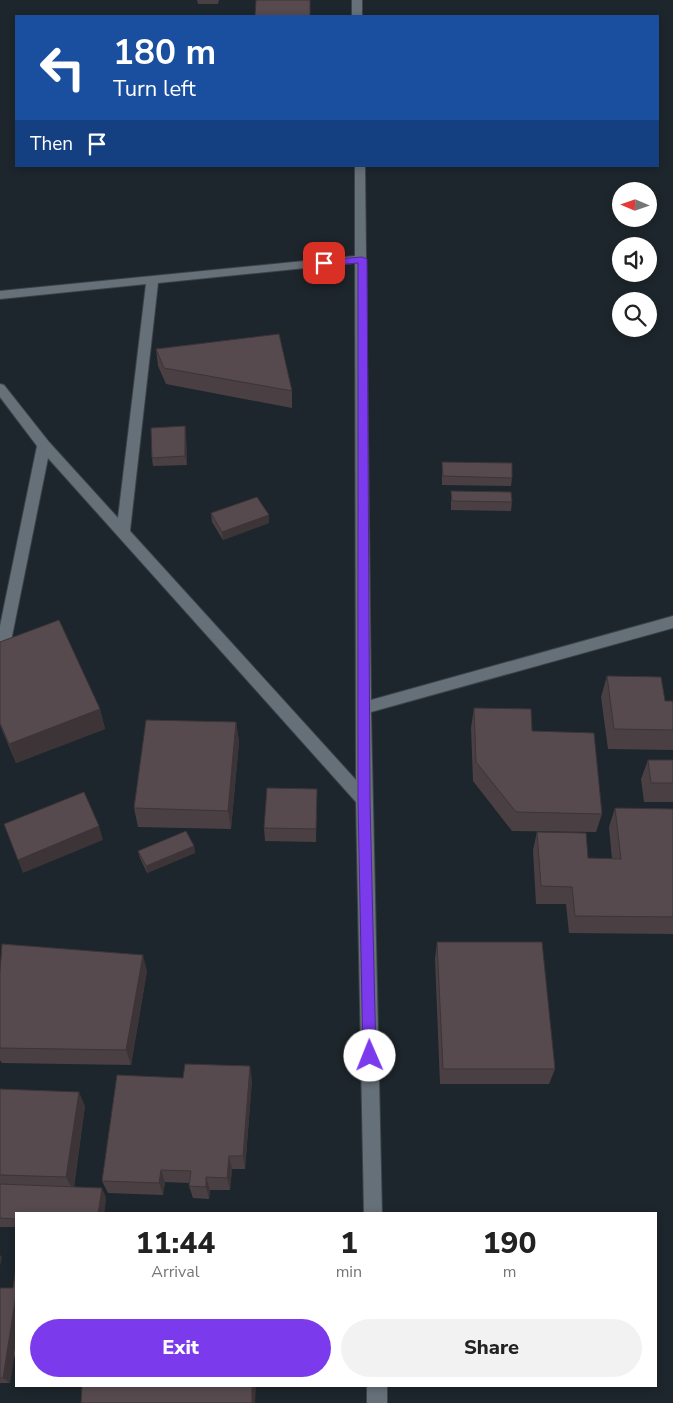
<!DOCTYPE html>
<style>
:root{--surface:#fff;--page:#f2f2f2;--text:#222;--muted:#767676;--accent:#7c3aed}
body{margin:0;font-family:"Nunito Sans",sans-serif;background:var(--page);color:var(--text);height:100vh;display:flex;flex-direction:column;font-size:19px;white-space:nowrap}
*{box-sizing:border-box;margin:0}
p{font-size:16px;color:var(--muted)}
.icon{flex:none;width:28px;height:28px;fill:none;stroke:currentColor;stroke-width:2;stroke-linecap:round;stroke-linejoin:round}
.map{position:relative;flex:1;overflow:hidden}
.panel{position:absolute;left:15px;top:1212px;width:642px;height:175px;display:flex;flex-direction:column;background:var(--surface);border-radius:0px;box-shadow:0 2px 8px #0003}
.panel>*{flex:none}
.hud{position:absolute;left:15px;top:15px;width:644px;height:152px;border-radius:0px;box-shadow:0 2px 8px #0003;background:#1a4fa0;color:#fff;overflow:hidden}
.needle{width:32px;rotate:272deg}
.controls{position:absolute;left:612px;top:182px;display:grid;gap:10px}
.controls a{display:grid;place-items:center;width:45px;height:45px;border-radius:50%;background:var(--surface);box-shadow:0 2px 8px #0003;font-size:25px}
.pin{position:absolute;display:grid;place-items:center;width:42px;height:42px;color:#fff;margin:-21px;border-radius:10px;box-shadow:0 2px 8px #0006}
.me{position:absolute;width:55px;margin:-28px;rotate:359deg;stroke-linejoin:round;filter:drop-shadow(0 0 4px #0008)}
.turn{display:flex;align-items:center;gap:18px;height:105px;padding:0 15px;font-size:22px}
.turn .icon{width:65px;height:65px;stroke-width:2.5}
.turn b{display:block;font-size:35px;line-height:42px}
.then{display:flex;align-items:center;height:48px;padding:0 15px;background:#0003;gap:10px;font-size:19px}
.eta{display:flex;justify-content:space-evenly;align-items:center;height:85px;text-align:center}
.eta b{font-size:30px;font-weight:800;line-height:35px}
.cta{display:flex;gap:10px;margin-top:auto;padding:10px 15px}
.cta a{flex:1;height:58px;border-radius:30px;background:var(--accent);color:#fff;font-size:20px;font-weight:800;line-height:58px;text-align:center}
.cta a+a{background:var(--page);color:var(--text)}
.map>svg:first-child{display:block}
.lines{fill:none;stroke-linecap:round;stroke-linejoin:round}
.street-casing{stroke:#3b4248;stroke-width:2}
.street{fill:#667078;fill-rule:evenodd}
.wall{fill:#4a4043}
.shaded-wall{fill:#3c3437}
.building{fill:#564a4e;stroke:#3c3437}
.route{fill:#7c3aed;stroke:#51269a}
</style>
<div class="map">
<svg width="673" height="1403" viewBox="0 0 673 1403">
<rect width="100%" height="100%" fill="#1d262c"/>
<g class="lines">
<defs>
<g id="street">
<rect x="352" y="0" width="10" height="16"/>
<path d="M 355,166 L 365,166 L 371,700 L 673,616 L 673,628 L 371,712 L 382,1214 L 364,1214 L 356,802 L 48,458 L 7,661 L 5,665 L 0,667 L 0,626 L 37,446 L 0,397 L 0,384 L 4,385 L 49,442 L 118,518 L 146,284 L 0,299 L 0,291 L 355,256 ZM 355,263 L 356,780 L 130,531 L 158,283 Z"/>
<rect x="367" y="1386" width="20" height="17"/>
</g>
</defs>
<!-- street casing -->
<use href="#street" class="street-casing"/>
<!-- street -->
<use href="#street" class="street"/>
</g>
<!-- wall -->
<g class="wall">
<polygon points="197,0 219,0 218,4 198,4"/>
<polygon points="156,349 292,391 292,408 166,384 158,366"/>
<polygon points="185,426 186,435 187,465 153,466 152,458"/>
<polygon points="442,462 512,478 511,486 442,485"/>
<polygon points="451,491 512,502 511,511 451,510"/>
<polygon points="211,513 269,515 269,523 223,540 212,522"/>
<polygon points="0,642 100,709 105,729 16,763 0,725"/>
<polygon points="607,676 665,701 673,701 673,750 608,749 601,697"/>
<polygon points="474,708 532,731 602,814 596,832 512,831 473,781 471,728"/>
<polygon points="236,722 239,742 231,829 138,827 134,808"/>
<polygon points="648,760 673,760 673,802 644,802 641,779"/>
<polygon points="317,789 316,842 265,841 264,828"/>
<polygon points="615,808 673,809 673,934 569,933 566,904 536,904 533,850 537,832 588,858 612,859 609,827"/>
<polygon points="194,846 195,853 147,873 140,858 138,851"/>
<polygon points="437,942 555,1069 549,1084 440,1084 435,959"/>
<polygon points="147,971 131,1065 2,1063 0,1060 0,972"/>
<polygon points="183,1078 252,1080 245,1169 232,1169 230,1190 210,1190 209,1199 193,1198 189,1186 189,1183 165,1182 163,1195 108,1193 102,1181"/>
<polygon points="0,1089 85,1106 74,1187 106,1197 104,1214 16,1214 16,1227 0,1227"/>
<polygon points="16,1268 16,1359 14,1357 10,1383 0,1383 0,1288 13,1288"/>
</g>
<!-- shaded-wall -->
<g class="shaded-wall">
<polygon points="185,426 186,435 187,465 185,456"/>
<polygon points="269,515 269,523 223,540 222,532"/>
<polygon points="100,709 105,729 16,763 9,744"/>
<polygon points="236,722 239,742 231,829 228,811"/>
<polygon points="99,826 103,840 23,873 18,860"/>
<polygon points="194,846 195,853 147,873 146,866"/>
<polygon points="143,955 147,971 131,1065 126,1050"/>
<polygon points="250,1066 252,1080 245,1169 243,1156"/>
<polygon points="79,1092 85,1106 73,1190 66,1177"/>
<polygon points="229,1156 232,1169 230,1190 227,1178"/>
<polygon points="161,1170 165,1182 163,1195 159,1183"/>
<polygon points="206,1177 210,1190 209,1199 206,1187"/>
<polygon points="102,1188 106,1197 104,1214 98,1214"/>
<polygon points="0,1255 2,1257 0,1266"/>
<polygon points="16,1295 16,1343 10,1383 3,1378"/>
<polygon points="252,1386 256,1386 255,1403 252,1403"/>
</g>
<!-- building -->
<g class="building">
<polygon points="256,0 310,0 310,16 255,16"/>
<polygon points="279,334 292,391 164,368 156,349"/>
<polygon points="185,426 185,456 152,458 151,428"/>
<polygon points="442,462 512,463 512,478 443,476"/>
<polygon points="451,491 511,492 512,502 452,501"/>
<polygon points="257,497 269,515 222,532 211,513"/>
<polygon points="59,620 100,709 9,744 0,723 0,642"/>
<polygon points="607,676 661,677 665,701 673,701 673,730 614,729"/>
<polygon points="474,708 531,709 532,731 594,733 602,814 516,812 476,762"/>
<polygon points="146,720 236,722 228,811 134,808"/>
<polygon points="648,760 673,760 673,783 651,783"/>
<polygon points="267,788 317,789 316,829 264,828"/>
<polygon points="84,792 99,826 18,860 4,824"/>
<polygon points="615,808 673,809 673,917 575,916 572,887 541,886 537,832 586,833 588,858 621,859"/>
<polygon points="186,831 194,846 146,866 138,851"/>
<polygon points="437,942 542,942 555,1069 443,1069"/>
<polygon points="2,944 143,955 126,1050 0,1048 0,972"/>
<polygon points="185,1064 250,1066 243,1156 229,1156 227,1178 206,1177 206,1187 189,1186 191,1171 161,1170 159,1183 102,1181 117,1075 183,1078"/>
<polygon points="0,1089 79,1092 66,1177 0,1175"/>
<polygon points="0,1184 102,1188 98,1214 16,1214 16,1219 0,1218"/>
<polygon points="16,1268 16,1295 3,1378 0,1378 0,1288 13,1288"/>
<polygon points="16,1339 16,1356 13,1356"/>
<polygon points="82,1386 252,1386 252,1403 81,1403"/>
</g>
<!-- route -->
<polygon class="route" points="362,257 367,259 370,800 376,1056 374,1061 370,1063 365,1061 363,1056 358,800 358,263 324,266 320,263 324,260"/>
</svg>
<div class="controls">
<a><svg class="needle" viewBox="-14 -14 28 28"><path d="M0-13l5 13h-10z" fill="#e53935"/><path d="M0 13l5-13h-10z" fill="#767676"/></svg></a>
<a><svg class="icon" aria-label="sound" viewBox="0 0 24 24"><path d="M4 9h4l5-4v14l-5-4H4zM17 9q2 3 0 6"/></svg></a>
<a><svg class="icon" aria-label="search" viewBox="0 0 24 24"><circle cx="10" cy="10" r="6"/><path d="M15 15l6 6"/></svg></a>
</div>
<div class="pin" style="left:324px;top:263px;background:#d93025"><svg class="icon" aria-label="arrive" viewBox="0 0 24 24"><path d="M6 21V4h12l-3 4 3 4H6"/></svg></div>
<svg class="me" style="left:370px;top:1056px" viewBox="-20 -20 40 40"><circle r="19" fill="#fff"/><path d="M0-13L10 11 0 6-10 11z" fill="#7c3aed"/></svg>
<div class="hud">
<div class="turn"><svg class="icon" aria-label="left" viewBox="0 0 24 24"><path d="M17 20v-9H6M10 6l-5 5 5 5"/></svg><div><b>180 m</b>Turn left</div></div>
<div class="then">Then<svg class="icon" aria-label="arrive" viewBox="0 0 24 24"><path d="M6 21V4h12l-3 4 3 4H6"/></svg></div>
</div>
<section class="panel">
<div class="eta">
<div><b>11:44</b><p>Arrival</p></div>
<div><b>1</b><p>min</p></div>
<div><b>190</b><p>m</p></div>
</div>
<div class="cta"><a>Exit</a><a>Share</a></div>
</section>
</div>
